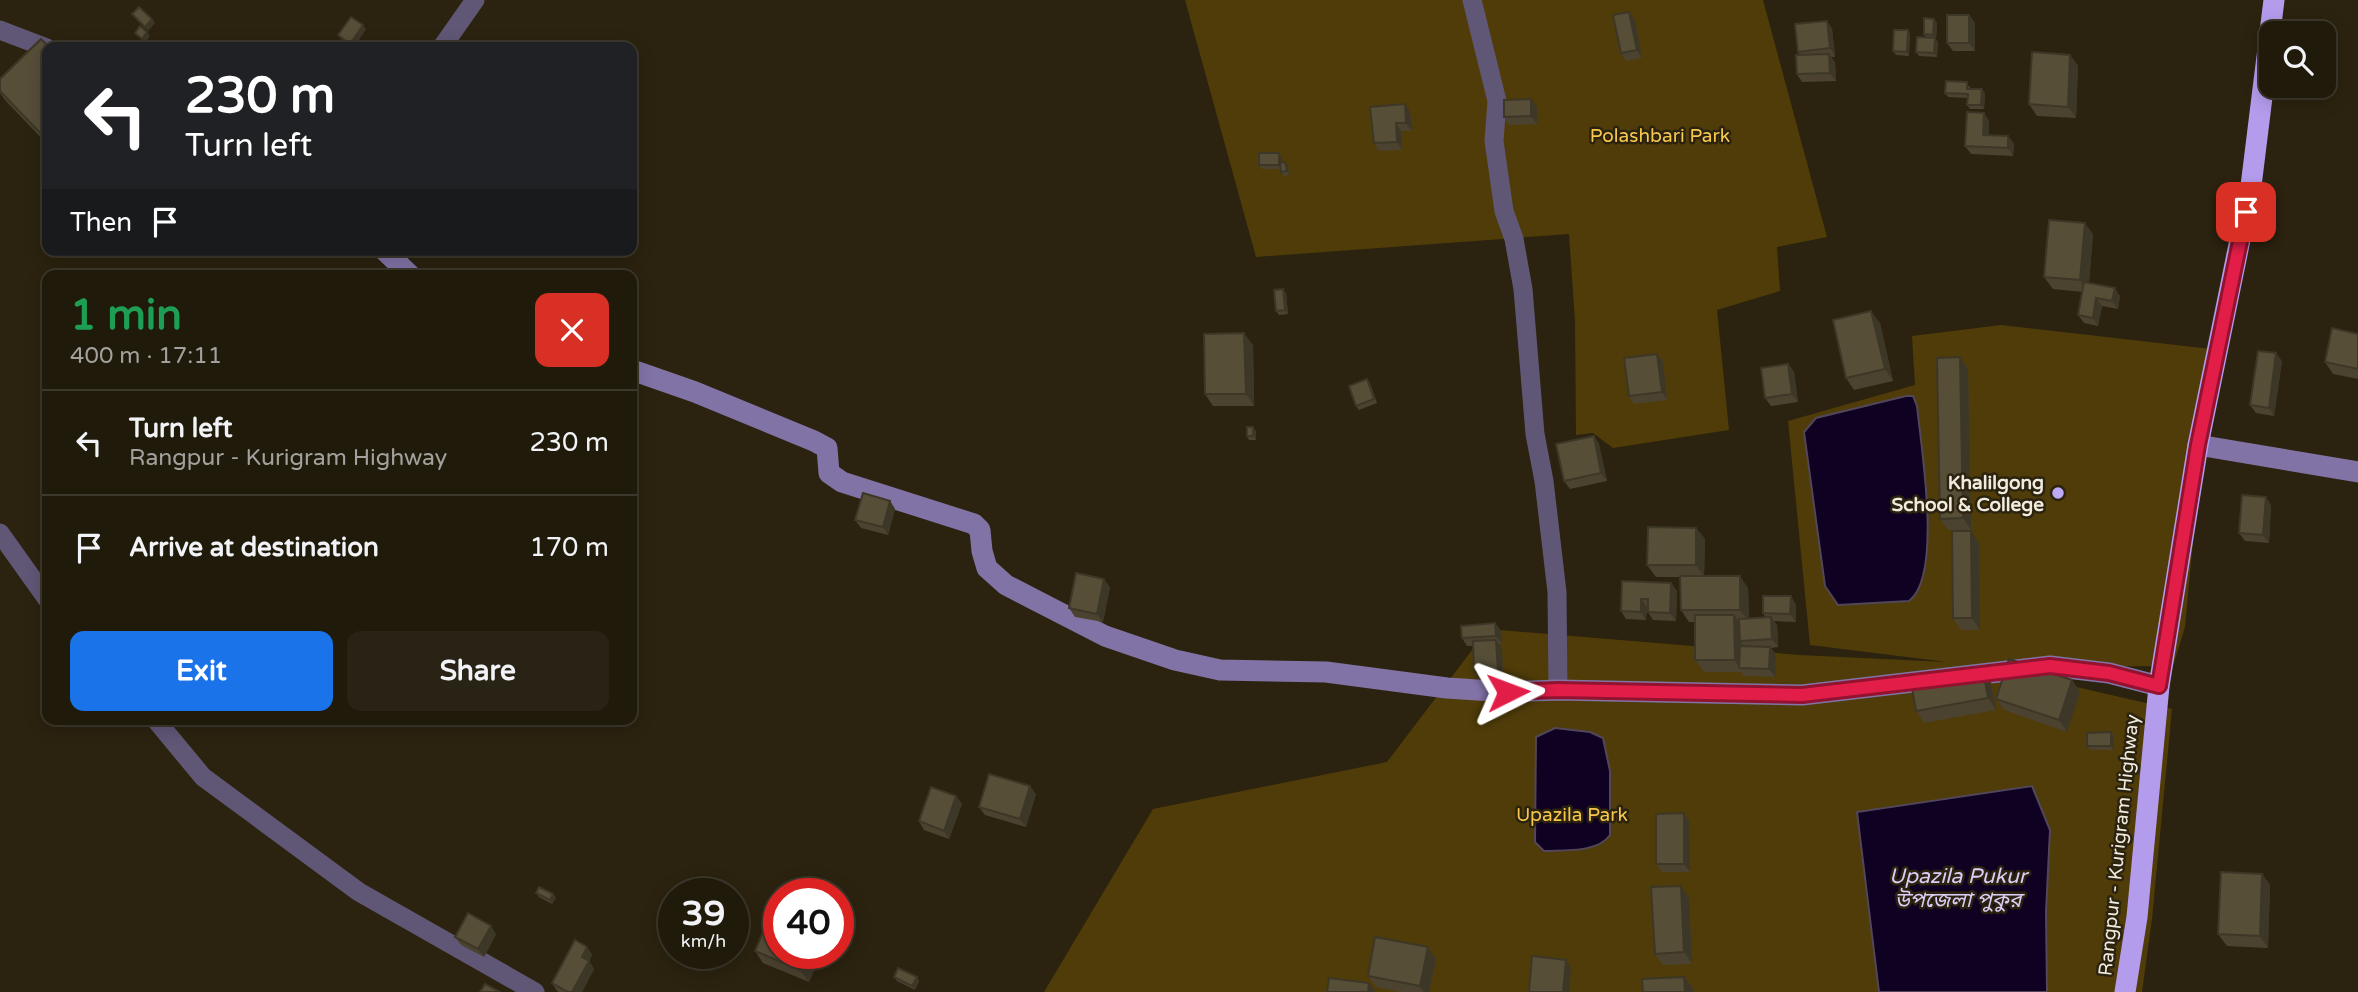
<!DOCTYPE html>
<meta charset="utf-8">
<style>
:root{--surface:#201a0b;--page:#282314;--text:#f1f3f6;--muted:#a2a19d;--line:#3d382c;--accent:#1a73e8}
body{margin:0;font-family:"Varela Round","Noto Sans Bengali",sans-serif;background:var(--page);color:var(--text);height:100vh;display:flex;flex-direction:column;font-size:26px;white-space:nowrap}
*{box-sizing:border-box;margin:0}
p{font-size:23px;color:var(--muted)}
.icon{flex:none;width:38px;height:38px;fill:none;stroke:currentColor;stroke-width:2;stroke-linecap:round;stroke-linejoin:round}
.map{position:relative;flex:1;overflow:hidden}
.sheet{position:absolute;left:42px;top:270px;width:595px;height:455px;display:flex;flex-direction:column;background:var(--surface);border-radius:14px;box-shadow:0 4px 18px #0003,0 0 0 2px var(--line)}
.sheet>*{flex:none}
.banner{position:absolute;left:42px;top:42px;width:595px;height:214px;border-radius:14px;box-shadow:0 4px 18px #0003,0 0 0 2px var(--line);background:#202124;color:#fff;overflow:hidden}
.tools{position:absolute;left:2259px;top:21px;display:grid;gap:14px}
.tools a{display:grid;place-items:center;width:77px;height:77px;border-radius:14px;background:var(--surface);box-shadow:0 4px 18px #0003,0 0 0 2px var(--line);font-size:35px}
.speed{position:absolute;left:658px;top:878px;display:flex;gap:14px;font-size:35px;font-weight:700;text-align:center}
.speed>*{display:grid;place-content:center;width:91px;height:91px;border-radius:50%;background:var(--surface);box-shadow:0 4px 18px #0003,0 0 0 2px var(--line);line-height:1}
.speed small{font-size:18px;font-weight:400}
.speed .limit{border:10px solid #d22;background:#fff;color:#111}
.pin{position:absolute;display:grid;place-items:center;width:60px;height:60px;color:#fff;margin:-30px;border-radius:14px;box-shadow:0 4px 10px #0006}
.me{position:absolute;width:77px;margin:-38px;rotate:87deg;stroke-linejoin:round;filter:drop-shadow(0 0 5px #0008)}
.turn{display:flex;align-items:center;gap:24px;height:147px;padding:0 28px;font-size:32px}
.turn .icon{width:91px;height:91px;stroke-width:2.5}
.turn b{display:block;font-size:49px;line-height:60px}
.then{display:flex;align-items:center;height:66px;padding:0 28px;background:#0003;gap:14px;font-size:26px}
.round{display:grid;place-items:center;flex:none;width:74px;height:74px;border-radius:14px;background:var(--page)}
.head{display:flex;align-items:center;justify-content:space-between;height:119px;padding:0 28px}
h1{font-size:42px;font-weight:700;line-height:52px;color:#1e9e55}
.primary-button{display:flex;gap:14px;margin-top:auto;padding:14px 28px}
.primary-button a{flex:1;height:80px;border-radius:14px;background:var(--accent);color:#fff;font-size:28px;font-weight:700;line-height:80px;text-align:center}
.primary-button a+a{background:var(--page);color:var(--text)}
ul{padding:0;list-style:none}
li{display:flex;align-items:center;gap:21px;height:105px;padding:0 28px;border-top:2px solid var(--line)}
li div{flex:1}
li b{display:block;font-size:26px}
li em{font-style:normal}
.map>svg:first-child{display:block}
.green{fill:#4f3c08}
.water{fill:#0e0122;stroke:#52475a;stroke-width:2}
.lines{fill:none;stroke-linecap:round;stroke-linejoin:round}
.street{stroke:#605777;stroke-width:19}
.secondary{stroke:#8273a7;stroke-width:21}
.highway{stroke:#b49ced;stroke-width:21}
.wall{fill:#4b4330}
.shaded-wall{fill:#3d3727}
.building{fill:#574e38;stroke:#3d3727;stroke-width:2}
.route-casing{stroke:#92132f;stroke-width:18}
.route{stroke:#e11d48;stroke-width:12}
.poi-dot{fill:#bea9f4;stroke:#2b230f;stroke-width:2.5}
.labels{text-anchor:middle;stroke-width:5;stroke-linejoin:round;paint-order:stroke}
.park-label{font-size:19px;fill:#f6c74b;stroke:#2b230f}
.poi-label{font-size:19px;font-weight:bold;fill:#f0ebde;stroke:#2b230f;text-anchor:end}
.street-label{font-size:19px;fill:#f0ebde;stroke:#2b230f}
.water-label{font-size:21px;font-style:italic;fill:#d9cef8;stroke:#2b230f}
</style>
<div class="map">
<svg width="2358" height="992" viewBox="0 0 2358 992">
<rect width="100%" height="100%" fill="#2b230f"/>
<!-- green -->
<g class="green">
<polygon points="1185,0 1763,0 1827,237 1777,247 1780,291 1717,310 1729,430 1613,448 1593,433 1576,435 1575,321 1569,234 1256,257"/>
<polygon points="2001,325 2211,349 2185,627 2173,666 1990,667 2172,709 2152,919 2142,992 1044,992 1153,809 1387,762 1488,629 1800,655 1947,662 1810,645 1788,421 1915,385 1912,336"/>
</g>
<!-- water -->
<g class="water">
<path d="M 1906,396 L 1913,396 L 1917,406 C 1921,447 1943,575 1909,601 L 1838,605 L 1825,586 L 1804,432 L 1816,418 Z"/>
<path d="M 1555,728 L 1590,732 L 1603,738 L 1610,771 L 1610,835 C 1598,853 1563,850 1544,851 L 1535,842 L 1536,737 Z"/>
<polygon points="2032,786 2050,830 2046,912 2047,992 1879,992 1857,812"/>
</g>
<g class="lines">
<!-- street -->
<g class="street">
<polyline points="1472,0 1497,101 1494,141 1504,211 1514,239 1523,289 1535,434 1544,481 1557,592 1558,690"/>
<polyline points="0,30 47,48"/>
<polyline points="442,47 475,0"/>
<polyline points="0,533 47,599"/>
<polyline points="155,719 203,777 359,892 535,992"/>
</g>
<!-- secondary -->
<g class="secondary">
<polyline points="384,250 410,275"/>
<polyline points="632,370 695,392 814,441 827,448 829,473 842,482 974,524 980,530 982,551 987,568 1006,585 1105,636 1175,660 1220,670 1326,672 1447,688 1508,692 1558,690 1802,695 2050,666 2109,673 2159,686"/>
<polyline points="2198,445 2358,472"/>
</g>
<!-- highway -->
<polyline class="highway" points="2125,992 2137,917 2159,686 2198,445 2251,186 2274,0"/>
</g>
<!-- wall -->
<g class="wall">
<polygon points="1969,15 1975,23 1975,51 1953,51 1947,43"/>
<polygon points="1934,19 1937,23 1936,39 1935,39 1938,42 1937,57 1919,56 1916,52 1926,38 1924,34"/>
<polygon points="1635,20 1642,58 1626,61 1621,53"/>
<polygon points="1827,21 1832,29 1835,57 1831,57 1835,62 1836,81 1802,82 1797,74 1800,55 1798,52"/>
<polygon points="366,29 354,47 351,47 341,39 338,35"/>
<polygon points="1908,30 1910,34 1909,56 1896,55 1893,51"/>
<polygon points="47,47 47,144 5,100 0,93 0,79"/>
<polygon points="2070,55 2078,66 2076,118 2037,116 2029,104"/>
<polygon points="1970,86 1970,89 1985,93 1984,109 1970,109 1967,105 1968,98 1948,97 1945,93"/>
<polygon points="1537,107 1537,124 1509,125 1504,117"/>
<polygon points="1410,112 1412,131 1401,131 1402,150 1379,151 1374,143"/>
<polygon points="1984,113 1989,121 1989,136 2008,136 2014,144 2013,156 1971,154 1965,146"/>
<polygon points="1279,153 1282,157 1282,163 1288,166 1289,175 1284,176 1281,172 1281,169 1262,169 1259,165"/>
<polygon points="2093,234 2089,283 2120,296 2118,309 2102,306 2098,326 2084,323 2078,315 2083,292 2053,289 2044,277"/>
<polygon points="1286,293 1288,314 1279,315 1276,311"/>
<polygon points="1880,323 1893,381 1854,390 1846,378"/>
<polygon points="2358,334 2358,379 2333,374 2325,362"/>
<polygon points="1253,345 1254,406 1213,406 1205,394"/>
<polygon points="1657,354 1663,362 1667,400 1634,404 1629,396"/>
<polygon points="1960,357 1968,369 1971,530 1948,530 1940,519"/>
<polygon points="2282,361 2274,416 2256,413 2250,405"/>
<polygon points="1788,364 1794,372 1798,402 1771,406 1765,398"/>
<polygon points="1367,379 1370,383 1377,403 1359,410 1356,406"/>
<polygon points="1256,431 1256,440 1249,440 1247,436"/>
<polygon points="1594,436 1599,444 1607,481 1570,489 1564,481"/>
<polygon points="890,501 895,509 888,535 861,528 855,520"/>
<polygon points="2271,505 2269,543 2245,541 2239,533"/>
<polygon points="1696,528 1705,539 1704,576 1748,588 1749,618 1766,618 1763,613 1791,596 1796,605 1796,622 1774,621 1777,625 1778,647 1771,648 1776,655 1775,677 1744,676 1741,672 1704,672 1695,660 1695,622 1689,622 1681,610 1680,577 1656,577 1647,565"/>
<polygon points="1979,543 1980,630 1961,630 1953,618"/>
<polygon points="1622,581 1671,583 1677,591 1676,621 1653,620 1648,612 1648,607 1647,607 1646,620 1626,619 1621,611"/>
<polygon points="1110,587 1103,622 1075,617 1069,608"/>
<polygon points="1495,623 1501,631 1502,644 1499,644 1502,648 1503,679 1480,680 1474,672 1473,646 1467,646 1462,638"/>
<polygon points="1983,670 1991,682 1996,710 1924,723 1916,711"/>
<polygon points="2072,680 2080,692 2067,732 2004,710 1996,699"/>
<polygon points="2111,732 2114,736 2114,750 2090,750 2087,746"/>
<polygon points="1036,794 1026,827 985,815 979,807"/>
<polygon points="956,796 962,804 949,839 924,830 919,821"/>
<polygon points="1684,813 1689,821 1690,872 1662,872 1656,864"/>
<polygon points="2262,874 2270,885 2268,948 2227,946 2218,934"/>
<polygon points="536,893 553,894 556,898 552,904 539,897"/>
<polygon points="1689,898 1692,964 1663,965 1655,954"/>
<polygon points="496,934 484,957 461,945 455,937"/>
<polygon points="587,947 592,955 589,961 594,969 582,992 559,992 557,991 552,983"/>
<polygon points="755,951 779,954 821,954 809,982 763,963"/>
<polygon points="1436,959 1429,992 1400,992 1376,987 1368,976"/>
<polygon points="894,977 917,977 919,981 915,990 897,981"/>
</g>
<!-- shaded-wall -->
<g class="shaded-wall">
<polygon points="1629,12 1635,20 1642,58 1637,50"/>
<polygon points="1969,15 1975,23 1975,51 1969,43"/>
<polygon points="152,19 155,23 148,31 145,27"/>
<polygon points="1934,19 1937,23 1936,39 1933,35"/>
<polygon points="1827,21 1832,29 1835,57 1830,48"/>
<polygon points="363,25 366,29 354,47 352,47 350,44"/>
<polygon points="1908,30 1910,34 1909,56 1907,52"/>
<polygon points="147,32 150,36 145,43 142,39"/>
<polygon points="1935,38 1938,42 1937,57 1934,53"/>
<polygon points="1829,54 1835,62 1836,81 1830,73"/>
<polygon points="2070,55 2078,66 2076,118 2068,107"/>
<polygon points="1982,89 1985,93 1984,109 1981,105"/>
<polygon points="1531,99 1537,107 1537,124 1531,116"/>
<polygon points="1405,104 1410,112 1412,131 1406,123"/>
<polygon points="1984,113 1989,121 1989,143 1983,135"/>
<polygon points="1396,123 1401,131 1402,150 1397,142"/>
<polygon points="2008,136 2014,144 2013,156 2008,148"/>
<polygon points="1279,153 1282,157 1282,169 1279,165"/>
<polygon points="1285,162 1288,166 1289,175 1287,171"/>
<polygon points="2085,223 2093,234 2088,292 2080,280"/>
<polygon points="2115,288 2120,296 2118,309 2112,301"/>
<polygon points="1283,289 1286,293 1288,314 1285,310"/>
<polygon points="2096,298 2102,306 2098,326 2093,318"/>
<polygon points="1871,311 1880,323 1893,381 1885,369"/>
<polygon points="1244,333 1253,345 1254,406 1246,394"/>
<polygon points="2276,353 2282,361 2274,416 2269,408"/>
<polygon points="1657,354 1663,362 1667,400 1662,392"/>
<polygon points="1960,357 1968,369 1971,530 1963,518"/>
<polygon points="1788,364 1794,372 1798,402 1792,394"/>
<polygon points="1253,427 1256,431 1256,440 1253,436"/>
<polygon points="1594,436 1599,444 1607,481 1601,473"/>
<polygon points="2266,497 2271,505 2269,543 2263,535"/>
<polygon points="890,501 895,509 888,535 883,527"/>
<polygon points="1696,528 1705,539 1704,577 1696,565"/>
<polygon points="1971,531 1979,543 1980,630 1972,618"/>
<polygon points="1740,576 1748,588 1749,621 1740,610"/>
<polygon points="1104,579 1110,587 1103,622 1097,614"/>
<polygon points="1671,583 1677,591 1676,621 1670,613"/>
<polygon points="1791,596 1796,605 1796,622 1790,614"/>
<polygon points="1641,599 1647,607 1646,620 1641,612"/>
<polygon points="1734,615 1743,626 1740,641 1743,645 1743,669 1740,669 1735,660"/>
<polygon points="1771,617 1777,625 1778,647 1772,639"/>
<polygon points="1495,623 1501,631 1502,644 1496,636"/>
<polygon points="1496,640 1502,648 1503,679 1498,671"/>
<polygon points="1770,647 1776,655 1775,677 1769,669"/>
<polygon points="1983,670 1991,682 1996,710 1988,698"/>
<polygon points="2072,680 2080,692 2067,732 2059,720"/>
<polygon points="2111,732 2114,736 2114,750 2111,746"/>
<polygon points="1030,786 1036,794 1026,827 1020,819"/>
<polygon points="956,796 962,804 949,839 944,831"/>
<polygon points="1684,813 1689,821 1690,872 1684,864"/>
<polygon points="2262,874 2270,885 2268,948 2260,936"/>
<polygon points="1681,886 1689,898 1692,964 1684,952"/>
<polygon points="553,894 556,898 552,904 550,900"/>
<polygon points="491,926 496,934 484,957 478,949"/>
<polygon points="587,947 592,955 589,961 594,969 582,992 572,992 582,957"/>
<polygon points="1428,947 1436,959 1429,992 1424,992 1420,986"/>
<polygon points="807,954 821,954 809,982 800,970"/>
<polygon points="1566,960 1571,968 1569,992 1563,992"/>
<polygon points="917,977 919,981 915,990 912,986"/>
<polygon points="1684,977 1693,988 1693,992 1685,992"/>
<polygon points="1369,983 1376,992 1368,992"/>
</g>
<!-- building -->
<g class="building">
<polygon points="139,7 152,19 145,27 132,14"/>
<polygon points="1629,12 1637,50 1621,53 1613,15"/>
<rect x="1947" y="15" width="22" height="28"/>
<polygon points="351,17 363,25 350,44 338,35"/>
<polygon points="1924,18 1934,19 1933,35 1924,34"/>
<polygon points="1827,21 1830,48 1798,52 1795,24"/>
<polygon points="140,26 147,32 142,39 135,33"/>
<polygon points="1894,30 1908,30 1907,52 1893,51"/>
<polygon points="1917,37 1935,38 1934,53 1916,52"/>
<polygon points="41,39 49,47 47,47 47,140 0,91 0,79"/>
<polygon points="2032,52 2070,55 2068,107 2029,104"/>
<polygon points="1829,54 1830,73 1797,74 1796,55"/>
<polygon points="1946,81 1967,82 1967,89 1982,89 1981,105 1967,105 1968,94 1945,93"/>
<polygon points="1531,99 1531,116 1504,117 1504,100"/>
<polygon points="1405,104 1406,123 1396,123 1397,142 1374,143 1370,107"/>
<polygon points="1967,112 1984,113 1983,135 2008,136 2008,148 1965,146"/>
<rect x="1259" y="153" width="20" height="12"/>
<polygon points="1285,162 1287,171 1281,172 1280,163"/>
<polygon points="2049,220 2085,223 2080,280 2044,277"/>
<polygon points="2084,282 2115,288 2112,301 2096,298 2093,318 2078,315"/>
<polygon points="1283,289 1285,310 1276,311 1274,290"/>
<polygon points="1871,311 1885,369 1846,378 1833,320"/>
<polygon points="2332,328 2358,334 2358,369 2325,362"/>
<polygon points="1244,333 1246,394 1205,394 1204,334"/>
<polygon points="2258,351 2276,353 2269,408 2250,405"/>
<polygon points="1657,354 1662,392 1629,396 1624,358"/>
<polygon points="1960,357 1963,518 1940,519 1937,358"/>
<polygon points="1788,364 1792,394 1765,398 1761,368"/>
<polygon points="1367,379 1374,399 1356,406 1349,386"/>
<rect x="1247" y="427" width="6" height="9"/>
<polygon points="1594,436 1601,473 1564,481 1556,444"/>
<polygon points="863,493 890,501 883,527 855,520"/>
<polygon points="2242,495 2266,497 2263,535 2239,533"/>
<polygon points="1648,527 1696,528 1696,565 1647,565"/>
<polygon points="1952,531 1971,531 1972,618 1953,618"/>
<polygon points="1076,573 1104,579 1097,614 1069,608"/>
<polygon points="1680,576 1740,576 1740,610 1681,610"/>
<polygon points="1622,581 1671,583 1670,613 1648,612 1648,599 1641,599 1641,612 1621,611"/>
<polygon points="1763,596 1791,596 1790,614 1763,613"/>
<polygon points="1695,615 1734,615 1735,660 1695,660"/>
<polygon points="1771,617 1772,639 1740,641 1739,619"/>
<polygon points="1495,623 1496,636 1462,638 1461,626"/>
<polygon points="1496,640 1498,671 1474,672 1473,641"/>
<polygon points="1740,646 1770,647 1769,669 1739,668"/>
<polygon points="2009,659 2072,680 2059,720 1996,699"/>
<polygon points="1983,670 1988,698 1916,711 1911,682"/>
<polygon points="2111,732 2111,746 2087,746 2087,733"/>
<polygon points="989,774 1030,786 1020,819 979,807"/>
<polygon points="931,787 956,796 944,831 919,821"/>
<polygon points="1684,813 1684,864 1656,864 1656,814"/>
<polygon points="2221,872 2262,874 2260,936 2218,934"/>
<polygon points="1681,886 1684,952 1655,954 1651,887"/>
<polygon points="539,887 553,894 550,900 536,893"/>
<polygon points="773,908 779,910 779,954 807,954 800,970 755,951"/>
<polygon points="468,913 491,926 478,949 455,937"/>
<polygon points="1375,937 1428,947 1420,986 1368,976"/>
<polygon points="575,940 587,947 582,957 589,961 572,992 568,992 552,983"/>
<polygon points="1532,956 1566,960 1563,992 1529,992"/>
<polygon points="898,968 917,977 912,986 894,977"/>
<polygon points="1684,977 1685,992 1643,992 1642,979"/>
<polygon points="1329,978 1369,983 1368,992 1327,992"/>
<polygon points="485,984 500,992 480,992"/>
</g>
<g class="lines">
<defs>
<polyline id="route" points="1508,692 1558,690 1802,695 2050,666 2109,673 2159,686 2198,445 2246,212"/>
</defs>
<!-- route casing -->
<use href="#route" class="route-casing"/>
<!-- route -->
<use href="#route" class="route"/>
</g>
<!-- markers -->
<circle class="poi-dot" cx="2058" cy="493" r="7"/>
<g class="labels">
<!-- park labels -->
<g class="park-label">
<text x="1660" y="142">Polashbari Park</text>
<text x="1572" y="821">Upazila Park</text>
</g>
<!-- poi labels -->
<g class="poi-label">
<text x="2044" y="489">Khalilgong<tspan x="2044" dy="22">School &amp; College</tspan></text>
</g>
<!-- street labels -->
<g class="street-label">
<text transform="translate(2118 845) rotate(-84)" y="7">Rangpur - Kurigram Highway</text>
</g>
<!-- water labels -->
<g class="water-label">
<text x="1958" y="883">Upazila Pukur<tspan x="1958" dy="24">উপজেলা পুকুর</tspan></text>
</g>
</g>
</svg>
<div class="tools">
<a><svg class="icon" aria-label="search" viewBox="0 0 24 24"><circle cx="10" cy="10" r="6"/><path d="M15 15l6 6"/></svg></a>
</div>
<div class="speed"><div>39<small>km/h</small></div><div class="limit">40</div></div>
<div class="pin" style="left:2246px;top:212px;background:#d93025"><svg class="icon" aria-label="arrive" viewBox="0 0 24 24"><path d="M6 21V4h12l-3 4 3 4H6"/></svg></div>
<svg class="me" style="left:1508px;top:692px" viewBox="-20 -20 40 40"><path d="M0-17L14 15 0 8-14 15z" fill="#e11d48" stroke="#fff" stroke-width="4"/></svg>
<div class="banner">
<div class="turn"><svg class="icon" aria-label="left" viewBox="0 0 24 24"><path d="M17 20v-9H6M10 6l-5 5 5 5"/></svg><div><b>230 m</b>Turn left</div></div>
<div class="then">Then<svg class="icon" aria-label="arrive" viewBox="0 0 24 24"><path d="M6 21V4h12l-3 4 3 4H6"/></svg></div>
</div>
<section class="sheet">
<div class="head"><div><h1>1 min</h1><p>400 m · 17:11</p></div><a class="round" style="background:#d93025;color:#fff"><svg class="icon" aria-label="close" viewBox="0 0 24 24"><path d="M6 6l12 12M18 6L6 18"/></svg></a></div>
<ul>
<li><svg class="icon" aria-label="left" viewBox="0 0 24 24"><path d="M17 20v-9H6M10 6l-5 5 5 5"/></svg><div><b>Turn left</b><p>Rangpur - Kurigram Highway</p></div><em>230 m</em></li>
<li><svg class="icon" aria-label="arrive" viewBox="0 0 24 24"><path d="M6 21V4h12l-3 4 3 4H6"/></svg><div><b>Arrive at destination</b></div><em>170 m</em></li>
</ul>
<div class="primary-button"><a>Exit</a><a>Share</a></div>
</section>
</div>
